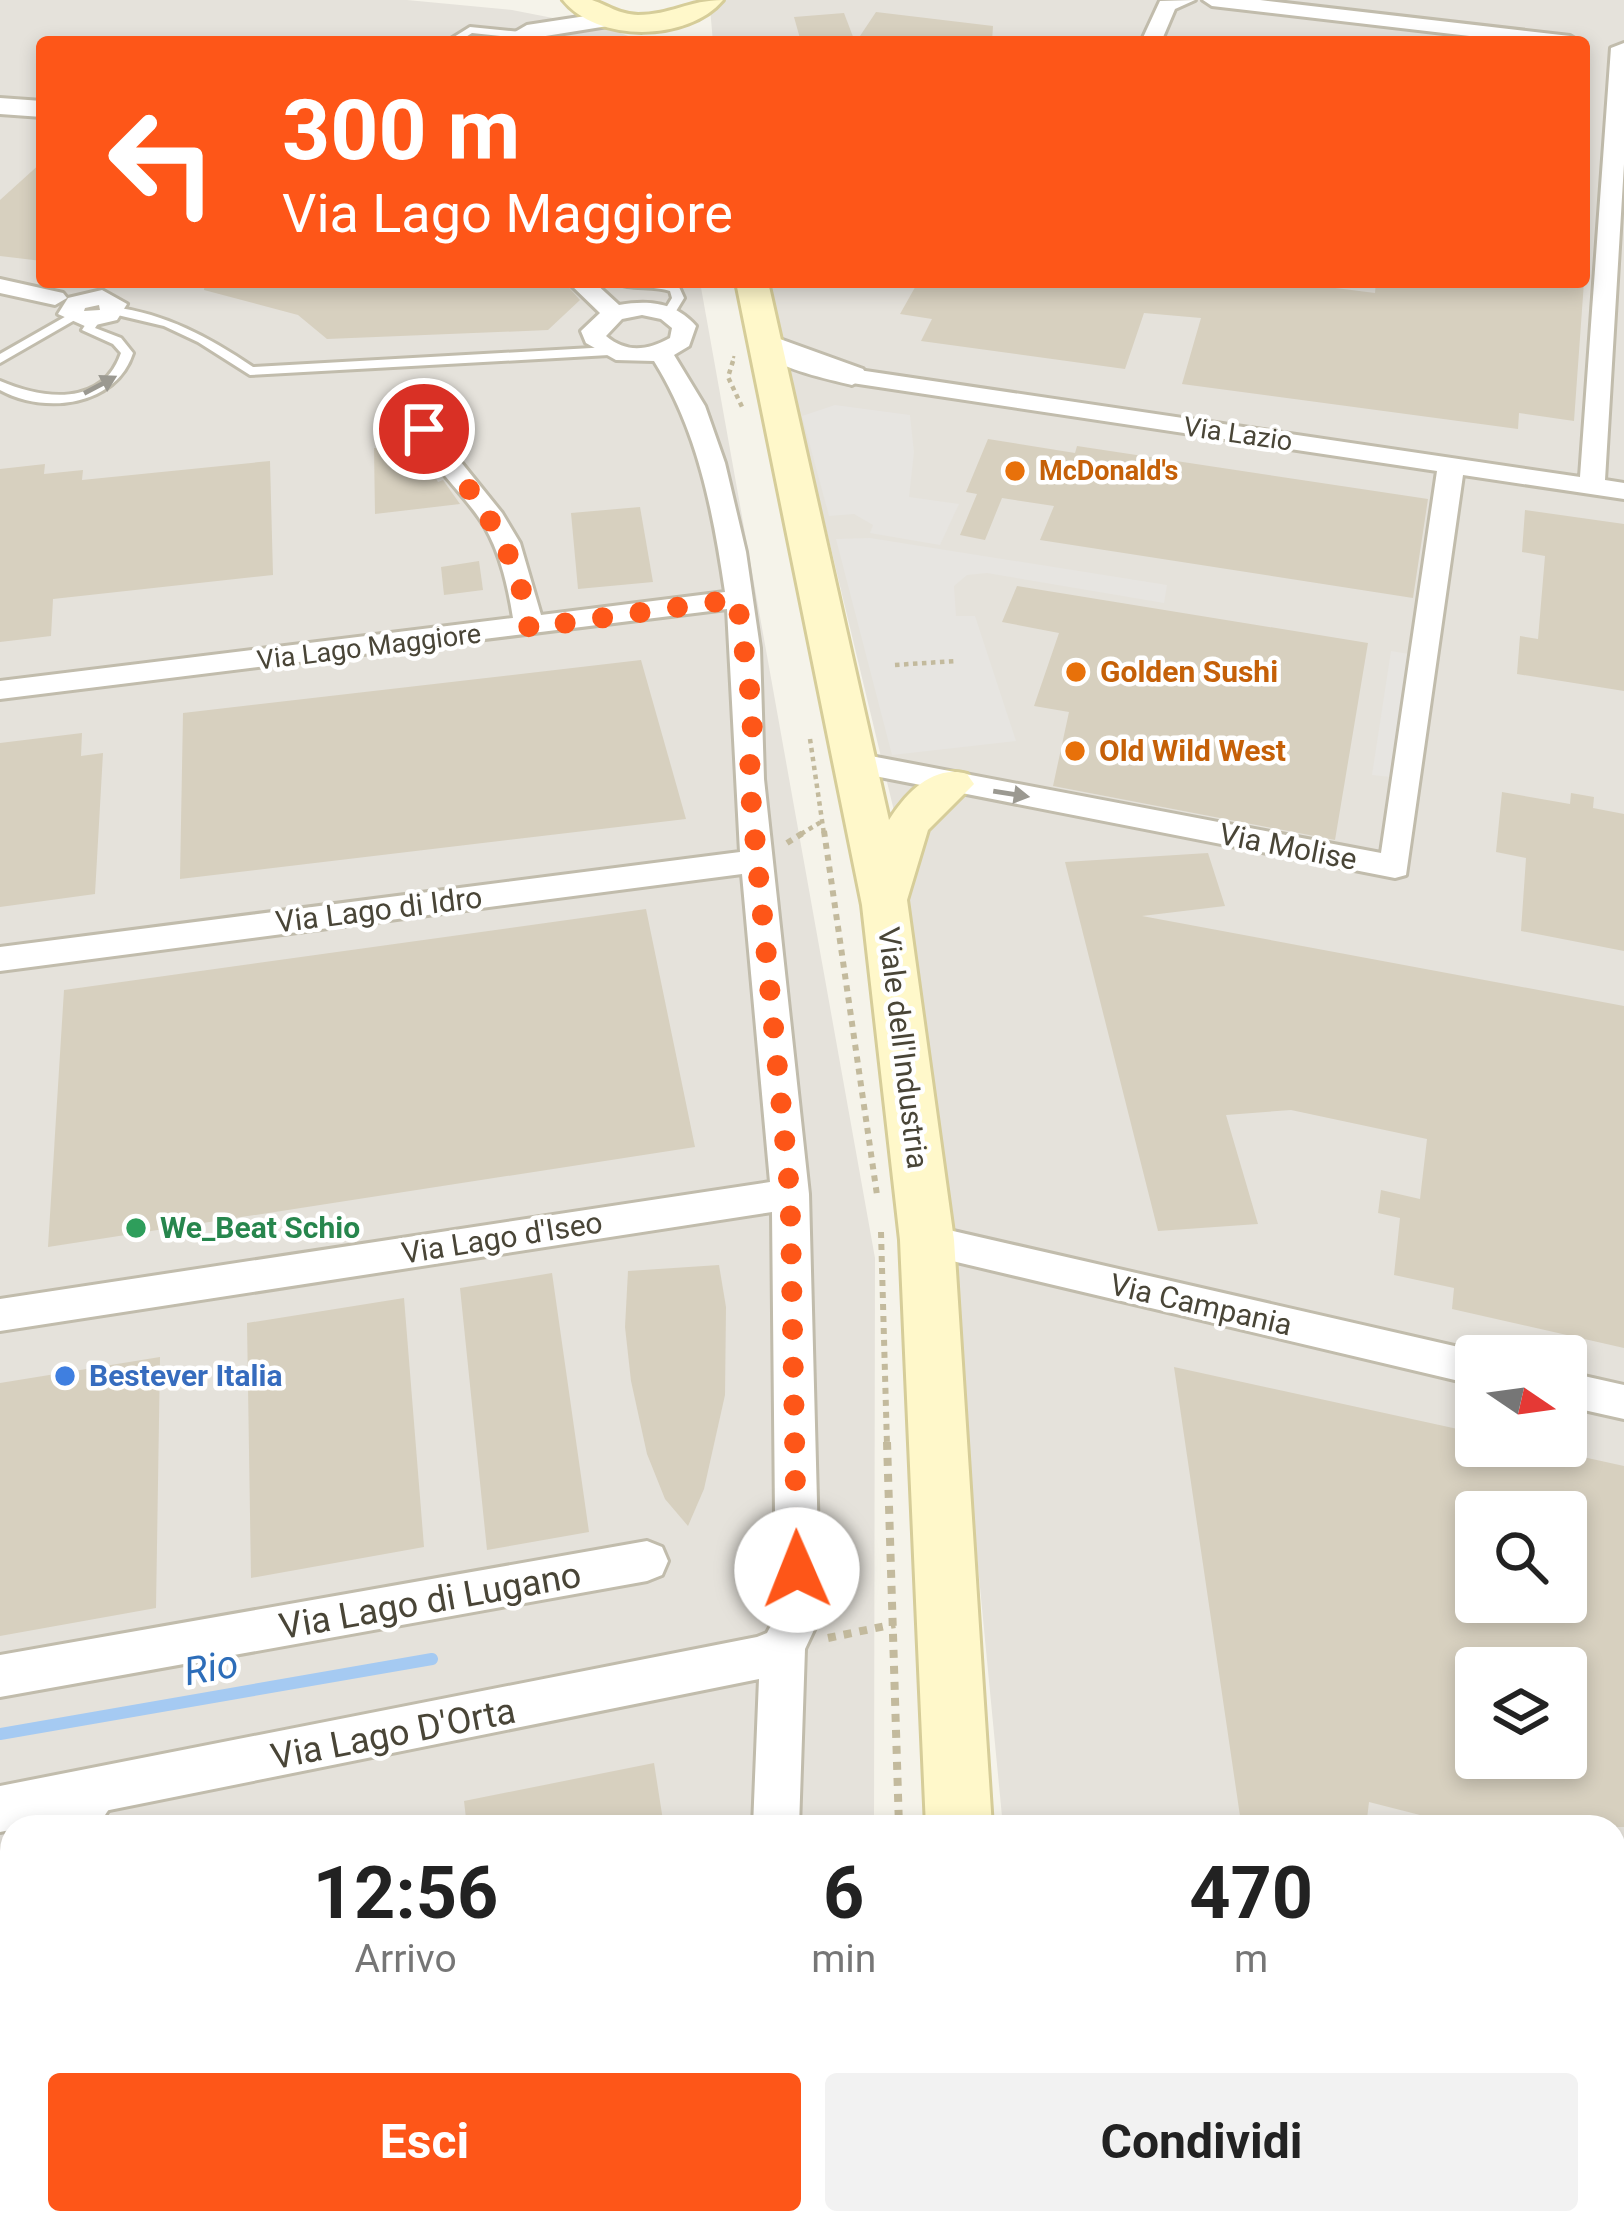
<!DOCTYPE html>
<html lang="it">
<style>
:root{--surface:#fff;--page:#f2f2f2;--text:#222;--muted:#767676;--accent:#fe5618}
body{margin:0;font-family:Roboto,sans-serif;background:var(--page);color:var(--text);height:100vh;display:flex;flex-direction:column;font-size:45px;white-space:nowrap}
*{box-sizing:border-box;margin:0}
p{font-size:39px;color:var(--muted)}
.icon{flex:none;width:66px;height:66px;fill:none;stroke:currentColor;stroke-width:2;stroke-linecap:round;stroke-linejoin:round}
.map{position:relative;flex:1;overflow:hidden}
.sheet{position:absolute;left:0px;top:1815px;width:1626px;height:420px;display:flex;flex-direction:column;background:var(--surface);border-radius:36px 36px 0 0;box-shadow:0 6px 18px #0003}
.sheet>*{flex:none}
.top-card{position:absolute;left:36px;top:36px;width:1554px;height:252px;border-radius:12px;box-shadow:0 6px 18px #0003;background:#fe5618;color:#fff;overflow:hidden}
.needle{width:78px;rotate:103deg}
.controls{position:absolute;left:1455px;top:1335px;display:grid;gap:24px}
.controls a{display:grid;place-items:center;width:132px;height:132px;border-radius:12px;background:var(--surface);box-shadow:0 6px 18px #0003;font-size:60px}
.pin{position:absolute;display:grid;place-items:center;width:102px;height:102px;color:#fff;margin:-51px;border:6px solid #fff;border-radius:50%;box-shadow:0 3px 12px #0007}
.me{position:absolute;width:132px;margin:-66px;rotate:359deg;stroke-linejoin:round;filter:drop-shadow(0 0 9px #0008)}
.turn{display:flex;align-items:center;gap:42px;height:252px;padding:0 48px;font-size:54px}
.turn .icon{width:156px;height:156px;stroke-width:2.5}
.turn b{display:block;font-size:84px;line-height:102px}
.eta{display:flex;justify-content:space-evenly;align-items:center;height:204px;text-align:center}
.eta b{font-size:72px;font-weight:700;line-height:84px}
.cta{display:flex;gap:24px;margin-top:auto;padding:24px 48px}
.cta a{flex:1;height:138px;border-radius:12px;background:var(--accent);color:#fff;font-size:48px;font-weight:700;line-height:138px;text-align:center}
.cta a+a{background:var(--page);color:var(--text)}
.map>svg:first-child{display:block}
.industrial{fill:#e5e2db;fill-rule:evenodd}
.parking{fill:#e7e5e1}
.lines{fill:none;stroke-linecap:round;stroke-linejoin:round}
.stream{stroke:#a5caf2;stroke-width:12}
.building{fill:#d7d0bf;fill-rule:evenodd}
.service-casing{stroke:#c1bcac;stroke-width:6}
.minor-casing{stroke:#c1bcac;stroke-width:6}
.tertiary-casing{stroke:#c1bcac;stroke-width:6}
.secondary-casing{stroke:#d6cd99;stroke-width:6}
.path-far3{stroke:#c3ba9d;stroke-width:3;stroke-dasharray:3 3;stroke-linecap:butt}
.path-far2{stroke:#c3ba9d;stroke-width:4.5;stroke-dasharray:4.5 4.5;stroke-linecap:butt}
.path-far1{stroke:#c3ba9d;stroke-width:6;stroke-dasharray:6 6;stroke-linecap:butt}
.path{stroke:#c3ba9d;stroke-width:8;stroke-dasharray:8 8;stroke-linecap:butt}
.service{fill:#fff;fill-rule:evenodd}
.minor{fill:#fff;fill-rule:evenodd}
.tertiary{fill:#fff;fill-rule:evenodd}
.secondary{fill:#fff8ca;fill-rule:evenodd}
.oneway{fill:#9b9991}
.route{stroke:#fe5618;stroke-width:21;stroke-dasharray:0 37.8}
.food-dot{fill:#e8710a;stroke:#fff;stroke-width:4.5}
.leisure-dot{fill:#2e9e5b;stroke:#fff;stroke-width:4.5}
.shop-dot{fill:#3f7fe0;stroke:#fff;stroke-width:4.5}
.labels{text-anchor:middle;stroke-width:9;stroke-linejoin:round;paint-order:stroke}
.far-street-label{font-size:27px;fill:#494537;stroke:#fff}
.far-food-label{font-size:27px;font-weight:bold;fill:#c56008;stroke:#fff;text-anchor:start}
.food-label{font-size:30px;font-weight:bold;fill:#c56008;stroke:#fff;text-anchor:start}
.street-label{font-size:30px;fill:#494537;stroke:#fff}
.leisure-label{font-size:30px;font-weight:bold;fill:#27864d;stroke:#fff;text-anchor:start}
.shop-label{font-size:30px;font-weight:bold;fill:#366cbe;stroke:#fff;text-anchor:start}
.near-street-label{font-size:36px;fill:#494537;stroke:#fff}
.near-water-label{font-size:39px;font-style:italic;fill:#2d6db9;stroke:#fff}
</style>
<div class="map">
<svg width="1624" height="2235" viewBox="0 0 1624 2235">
<rect width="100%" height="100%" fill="#f5f3ea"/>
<!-- industrial -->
<g class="industrial">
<polygon points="0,0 407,0 512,10 609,29 645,42 42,42 42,282 700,282 875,1258 874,1827 12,1827 12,2223 877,2223 877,2235 0,2235"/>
<path d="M 717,0 L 1624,0 L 1624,1900 L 1614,1902 L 1614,1827 L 1003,1827 L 965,1431 L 927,1240 L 900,836 L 767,282 L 1584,282 L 1584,42 L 713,42 L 710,8 ZM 1476,1356 L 1566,1356 L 1566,1446 L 1476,1446 ZM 1476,1512 L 1566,1512 L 1566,1602 L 1476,1602 ZM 1476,1668 L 1566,1668 L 1566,1758 L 1476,1758 Z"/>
</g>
<!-- parking -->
<g class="parking">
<polygon points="835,405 910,415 914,452 909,497 959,504 940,545 870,533 873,525 854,514 829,516 802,416"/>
<polygon points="870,538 1167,585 1164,603 987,573 967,575 954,586 956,616 975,616 1016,741 892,755 836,539"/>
<polygon points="1391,651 1409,654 1391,777 1372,775"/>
</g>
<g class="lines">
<!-- stream -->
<g class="stream">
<polyline points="0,1734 432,1659"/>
<polyline points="1614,1922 1624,1919"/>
</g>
</g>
<!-- building -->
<g class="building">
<polygon points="876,12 993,26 992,42 856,42"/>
<polygon points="844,13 855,42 801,42 794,17"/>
<polygon points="42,162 42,261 0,256 0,200"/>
<polygon points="205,282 564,282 580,300 548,330 327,339 298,315 204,290"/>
<polygon points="918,282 1166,282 1200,287 1211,282 1288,282 1375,293 1376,282 1584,282 1574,421 1519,413 1518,429 1182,384 1201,318 1144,313 1125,369 921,341 932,319 900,314"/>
<polygon points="988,439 1075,453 1077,446 1428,499 1413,598 1040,540 1054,506 1002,498 985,540 960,535 977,494 966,492"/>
<polygon points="418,445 438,482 443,480 460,504 375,514 374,448"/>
<polygon points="270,461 273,575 53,599 51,636 0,642 0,469 45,464 44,474 83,470 82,480"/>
<polygon points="640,507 653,582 578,589 571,513"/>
<polygon points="1525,510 1624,524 1624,691 1517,674 1520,636 1538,639 1545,556 1522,552"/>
<polygon points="479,561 483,590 444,595 441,567"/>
<polygon points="1017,586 1368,643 1335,840 1053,786 1069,712 1034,706 1059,633 1002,622"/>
<polygon points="641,660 686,819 180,879 183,713"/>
<polygon points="82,733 81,756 103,753 95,894 0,907 0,743"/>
<polygon points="1502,792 1570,804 1571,793 1594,797 1593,808 1624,814 1624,951 1521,931 1526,858 1496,852"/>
<polygon points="1208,853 1225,906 1142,916 1624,1006 1624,1348 1452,1309 1454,1288 1394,1275 1400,1218 1378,1213 1381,1190 1420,1199 1427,1139 1291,1110 1226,1115 1258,1224 1158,1231 1065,862"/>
<polygon points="646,909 695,1147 48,1247 64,990"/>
<polygon points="719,1265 726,1307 725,1395 704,1489 688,1526 665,1499 647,1454 631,1381 625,1327 628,1271"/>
<polygon points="552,1273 589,1532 487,1550 460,1288"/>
<polygon points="404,1298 424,1547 251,1578 247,1323"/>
<polygon points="160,1357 156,1608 0,1636 0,1383"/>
<path d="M 1174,1367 L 1476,1433 L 1476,1446 L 1533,1446 L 1624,1466 L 1624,1827 L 1467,1827 L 1369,1802 L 1366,1827 L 1288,1827 L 1240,1816 ZM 1476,1512 L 1566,1512 L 1566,1602 L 1476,1602 ZM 1476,1668 L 1566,1668 L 1566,1758 L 1476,1758 Z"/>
<polygon points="654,1763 664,1827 467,1827 464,1801"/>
</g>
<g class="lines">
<defs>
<g id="service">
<polygon points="470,27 521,32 526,35 521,38 472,33 458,42 446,42"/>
<polygon points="542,39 571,39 576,42 537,42"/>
<path d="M 613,282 L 665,282 L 679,287 L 684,298 L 673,316 L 669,317 L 663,313 L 672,298 L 670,291 C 652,285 629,290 613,282 Z"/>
<path d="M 113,307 C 166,314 209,337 253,367 L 609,347 L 615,351 L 609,355 L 250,375 L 198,342 L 164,326 L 109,313 L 107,311 Z"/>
<polygon points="70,314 80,317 0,363 0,354"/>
<path d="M 95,315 L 101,319 L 95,328 L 121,338 L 133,353 C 116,406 45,415 0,390 L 0,381 C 42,399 102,408 121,353 L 113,344 L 82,330 L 91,316 Z"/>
<polygon points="107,1783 115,1786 119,1794 97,1827 71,1827 99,1786"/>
<polygon points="12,2164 12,2223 22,2223 21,2235 0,2235 0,2174 3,2168"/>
<polygon points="114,2223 185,2223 181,2232 175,2235 104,2235 108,2226"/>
<polygon points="266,2223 335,2223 331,2232 325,2235 256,2235 260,2226"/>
<rect x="752" y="2223" width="26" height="12"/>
<polygon points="817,2223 843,2223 844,2235 818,2235"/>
</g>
<g id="minor">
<polygon points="1195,0 1175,9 1161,42 1141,42 1160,1"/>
<polygon points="1203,0 1260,0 1570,36 1580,42 1521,42 1212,6"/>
<polygon points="1624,43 1624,164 1605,480 1624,483 1624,499 1463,475 1406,875 1395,878 844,770 840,763 844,756 855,753 1381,853 1437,471 852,383 840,376 852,369 1580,477 1611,48"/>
<polygon points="0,279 63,293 67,298 55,305 0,293"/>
<path d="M 568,282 L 594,282 L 619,305 C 649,300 675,302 696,326 L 689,346 L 674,355 L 705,406 L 725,463 L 746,552 L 760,648 L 764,779 L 809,1194 L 820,1617 L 805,1649 L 799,1827 L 753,1827 L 759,1679 L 0,1832 L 0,1786 L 757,1637 L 767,1633 L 776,1616 L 772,1212 L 0,1331 L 0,1299 L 770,1182 L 742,874 L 0,971 L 0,947 L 740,852 L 727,609 L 0,699 L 0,681 L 513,618 C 508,587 501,555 485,527 C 460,485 417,459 412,407 L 425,399 L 438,407 L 452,451 L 502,513 L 520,543 L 541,615 L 725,592 C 713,511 698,431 654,361 L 616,360 L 586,343 L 581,331 L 600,313 ZM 642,315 L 661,319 L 672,328 L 670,338 C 647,351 626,353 606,336 L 622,319 Z"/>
<path d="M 102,290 L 127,304 L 117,320 L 87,327 L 58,314 L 68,298 ZM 99,305 L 100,310 L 84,311 L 85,308 Z"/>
<polygon points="927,1225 1476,1351 1490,1356 1476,1356 1476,1385 927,1255 914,1251 908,1240 914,1229"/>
<polygon points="1566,1372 1624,1385 1624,1419 1566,1406"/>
<polygon points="647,1541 662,1547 668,1561 662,1575 647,1581 0,1697 0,1655"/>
</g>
<g id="tertiary">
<polygon points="612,12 624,19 620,24 527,39 515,32 527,25"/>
<polygon points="0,98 42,101 42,117 0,114"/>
<path d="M 766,334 L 863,369 L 867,376 L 852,385 C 820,377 773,368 751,343 Z"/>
</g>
<g id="secondary">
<path d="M 563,0 C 571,0 585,0 592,0 C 609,6 618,14 638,15 C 671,15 689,0 723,0 C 688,42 597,43 563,0 Z"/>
<path d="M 736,282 L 768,282 L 889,820 C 906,793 933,764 967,774 L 974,784 L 928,830 L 907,900 L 954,1240 L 992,1827 L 926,1827 L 900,1240 L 862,905 Z"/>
<polygon points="940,2223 1016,2223 1017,2235 941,2235"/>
</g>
</defs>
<!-- service casing -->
<use href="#service" class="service-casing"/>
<!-- minor casing -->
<use href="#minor" class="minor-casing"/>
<!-- tertiary casing -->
<use href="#tertiary" class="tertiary-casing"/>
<!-- secondary casing -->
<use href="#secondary" class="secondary-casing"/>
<!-- path-far3 -->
<polyline class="path-far3" points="732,364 734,356"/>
<!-- path-far2 -->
<g class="path-far2">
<polyline points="733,361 728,377 743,409"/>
<polyline points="895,665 956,661"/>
<polyline points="810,739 824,834"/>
<polyline points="801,834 821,822"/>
</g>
<!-- path-far1 -->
<g class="path-far1">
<polyline points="824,831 877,1195"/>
<polyline points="787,843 806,831"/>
<polyline points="881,1232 887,1445"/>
</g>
<!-- path -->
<g class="path">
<polyline points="887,1442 899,1827"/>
<polyline points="828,1638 895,1624"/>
<polyline points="914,2223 914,2235"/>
</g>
<!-- service -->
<use href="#service" class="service"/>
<!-- minor -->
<use href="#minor" class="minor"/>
<!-- tertiary -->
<use href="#tertiary" class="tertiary"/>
<!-- secondary -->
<use href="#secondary" class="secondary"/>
</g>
<!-- one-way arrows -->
<defs><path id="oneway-solid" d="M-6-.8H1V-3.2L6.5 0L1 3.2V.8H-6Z" transform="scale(3)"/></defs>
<g class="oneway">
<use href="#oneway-solid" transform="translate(100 385) rotate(-28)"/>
<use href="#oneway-solid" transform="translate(1011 794) rotate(9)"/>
</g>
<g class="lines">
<!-- route -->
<path class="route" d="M 424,429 C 472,494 519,545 529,628 L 737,599 L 753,714 L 749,779 L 790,1194 L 797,1570"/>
</g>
<!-- markers -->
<g class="food-dot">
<circle cx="1015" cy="471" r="12"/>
<circle cx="1076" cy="672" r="12"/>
<circle cx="1075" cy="751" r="12"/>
</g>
<circle class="leisure-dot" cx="136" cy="1228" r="12"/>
<circle class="shop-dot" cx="65" cy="1376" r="12"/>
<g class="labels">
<!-- far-street labels -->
<g class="far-street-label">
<text transform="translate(1238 434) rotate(8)" y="9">Via Lazio</text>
<text transform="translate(369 647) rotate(-7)" y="9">Via Lago Maggiore</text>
</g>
<!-- far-food labels -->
<g class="far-food-label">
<text x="1039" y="480">McDonald's</text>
</g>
<!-- food labels -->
<g class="food-label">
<text x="1100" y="682">Golden Sushi</text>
<text x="1099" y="761">Old Wild West</text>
</g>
<!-- street labels -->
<g class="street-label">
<text transform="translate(1288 847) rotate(11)" y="10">Via Molise</text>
<text transform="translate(379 910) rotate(-7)" y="10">Via Lago di Idro</text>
<text transform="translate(903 1048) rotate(83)" y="10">Viale dell'Industria</text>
<text transform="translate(502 1238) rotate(-9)" y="10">Via Lago d'Iseo</text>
<text transform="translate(1201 1305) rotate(13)" y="10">Via Campania</text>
</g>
<!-- leisure labels -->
<g class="leisure-label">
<text x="160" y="1238">We_Beat Schio</text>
</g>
<!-- shop labels -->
<g class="shop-label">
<text x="89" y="1386">Bestever Italia</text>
</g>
<!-- near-street labels -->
<g class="near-street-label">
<text transform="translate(430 1600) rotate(-10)" y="13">Via Lago di Lugano</text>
<text transform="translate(393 1733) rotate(-11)" y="13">Via Lago D'Orta</text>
</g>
<!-- near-water labels -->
<g class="near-water-label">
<text transform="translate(211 1667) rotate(-10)" y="14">Rio</text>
</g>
</g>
</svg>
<div class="controls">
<a><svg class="needle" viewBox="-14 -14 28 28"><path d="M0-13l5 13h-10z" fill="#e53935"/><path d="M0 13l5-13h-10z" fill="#767676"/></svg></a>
<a><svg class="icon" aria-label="search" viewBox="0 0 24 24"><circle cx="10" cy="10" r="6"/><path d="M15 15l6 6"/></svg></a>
<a><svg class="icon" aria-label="layers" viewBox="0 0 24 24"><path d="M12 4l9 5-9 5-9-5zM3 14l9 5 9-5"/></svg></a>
</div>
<div class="pin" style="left:424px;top:429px;background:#d93025"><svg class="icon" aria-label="arrive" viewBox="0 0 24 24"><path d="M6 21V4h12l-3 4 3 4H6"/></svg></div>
<svg class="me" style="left:797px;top:1570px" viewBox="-20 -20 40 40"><circle r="19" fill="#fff"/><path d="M0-13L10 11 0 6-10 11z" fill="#fe5618"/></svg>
<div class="top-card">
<div class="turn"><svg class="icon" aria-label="left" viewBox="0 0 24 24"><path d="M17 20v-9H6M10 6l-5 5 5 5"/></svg><div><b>300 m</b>Via Lago Maggiore</div></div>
</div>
<section class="sheet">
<div class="eta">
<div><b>12:56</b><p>Arrivo</p></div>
<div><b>6</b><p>min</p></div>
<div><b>470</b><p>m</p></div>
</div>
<div class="cta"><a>Esci</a><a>Condividi</a></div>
</section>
</div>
